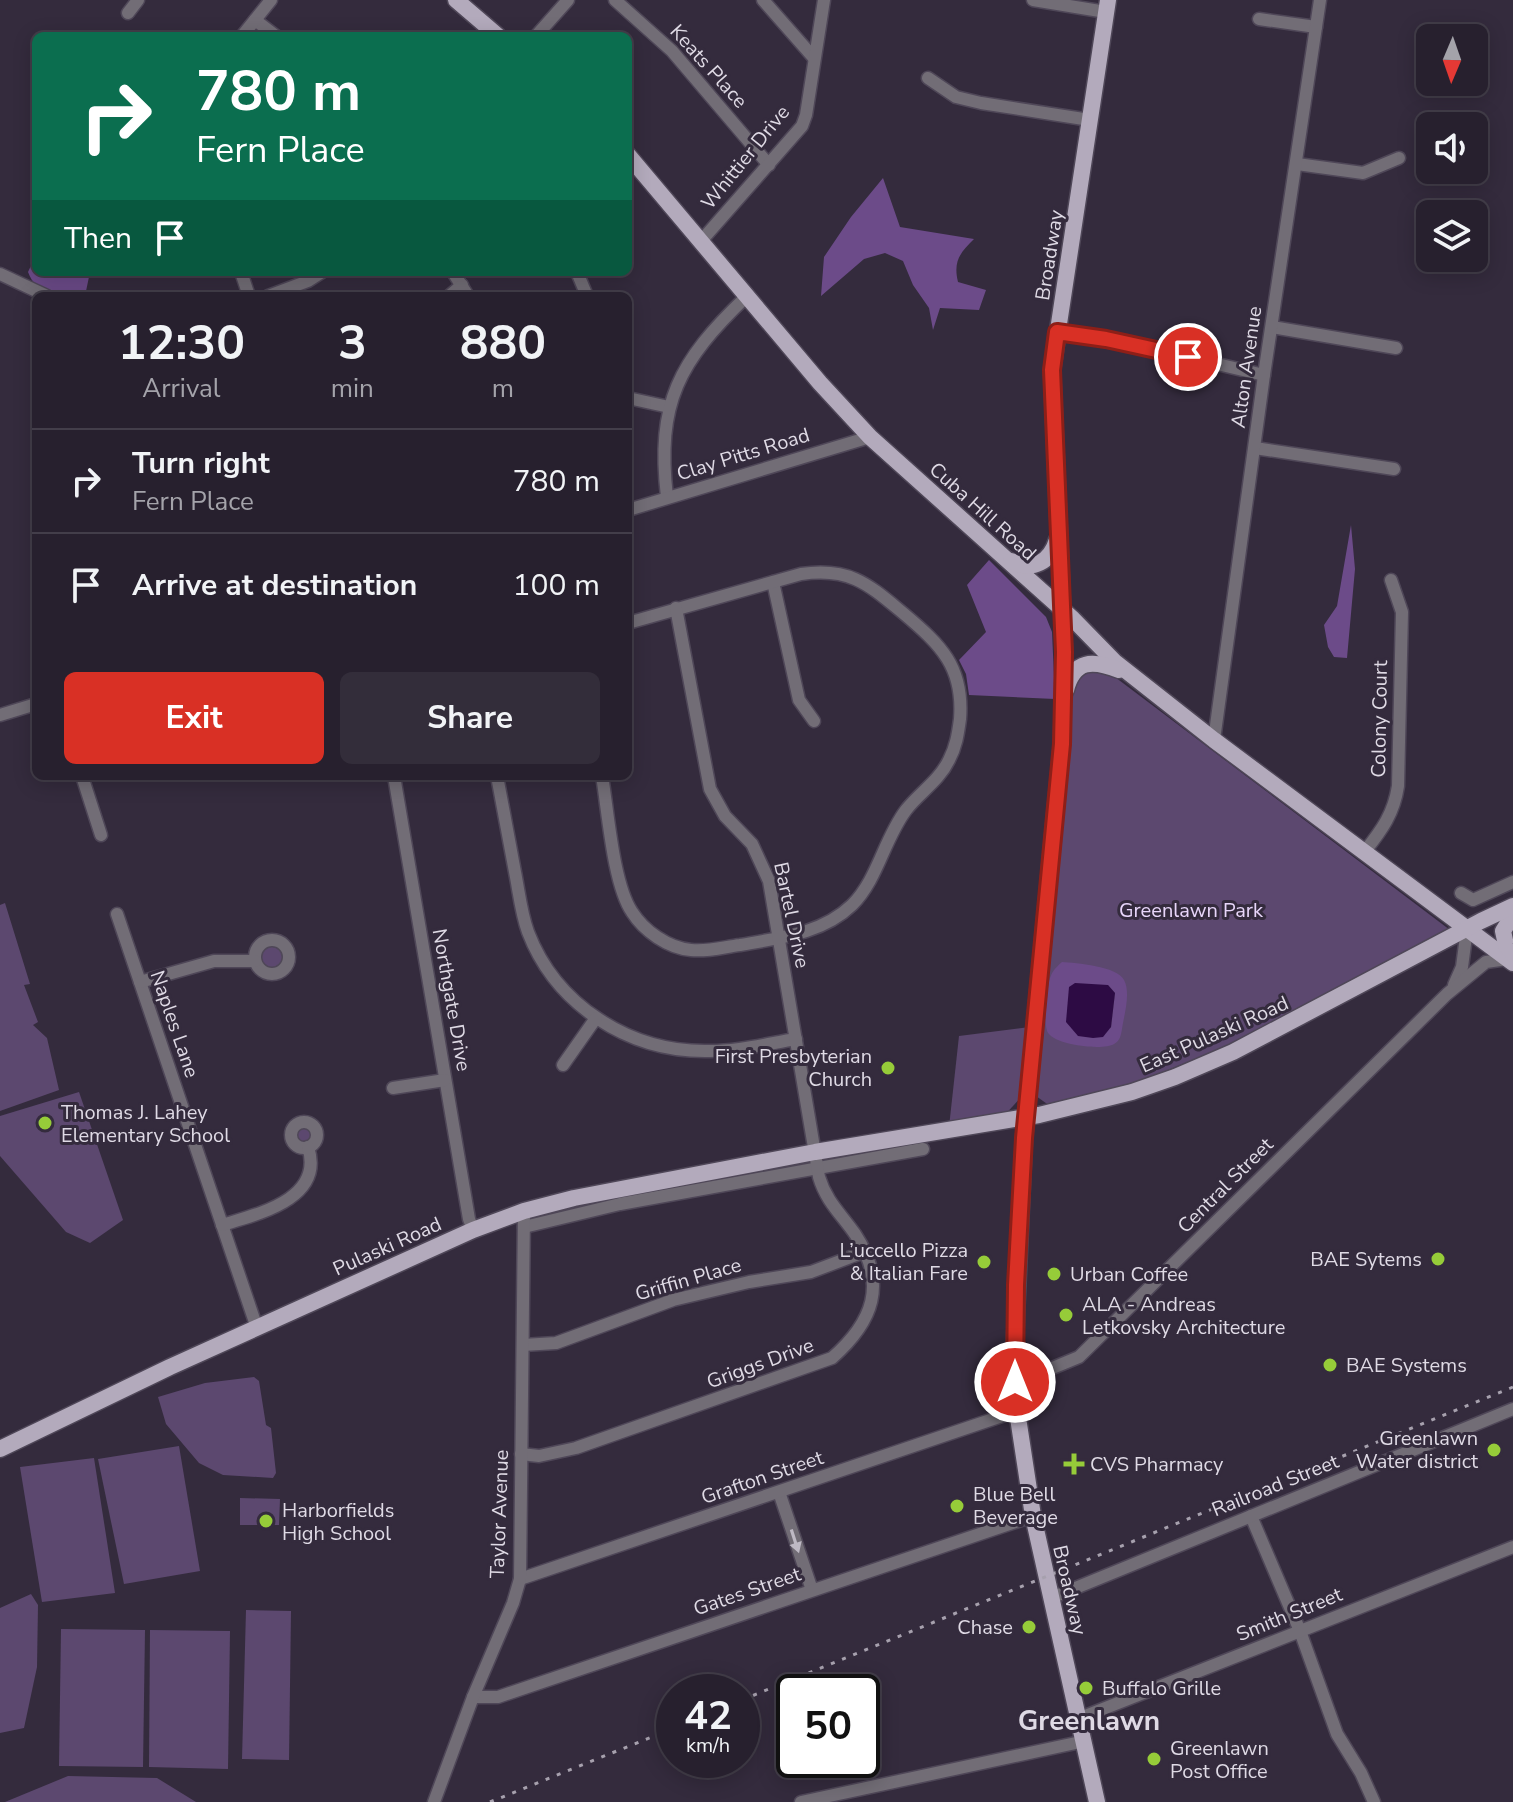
<!DOCTYPE html>
<meta charset="utf-8">
<style>
:root{--surface:#27202e;--page:#332d3a;--text:#f1f3f6;--muted:#a4a3aa;--line:#433e4a;--accent:#d93025}
body{margin:0;font-family:"Nunito Sans",sans-serif;background:var(--page);color:var(--text);height:100vh;display:flex;flex-direction:column;font-size:30px;white-space:nowrap}
*{box-sizing:border-box;margin:0}
p{font-size:26px;color:var(--muted)}
.icon{flex:none;width:44px;height:44px;fill:none;stroke:currentColor;stroke-width:2;stroke-linecap:round;stroke-linejoin:round}
.map{position:relative;flex:1;overflow:hidden}
.sheet{position:absolute;left:32px;top:292px;width:600px;height:488px;display:flex;flex-direction:column;background:var(--surface);border-radius:12px;box-shadow:0 4px 20px #0003,0 0 0 2px var(--line)}
.sheet>*{flex:none}
.banner{position:absolute;left:32px;top:32px;width:600px;height:244px;border-radius:12px;box-shadow:0 4px 20px #0003,0 0 0 2px var(--line);background:#0b6e4f;color:#fff;overflow:hidden}
.needle{width:52px;rotate:182deg}
.tools{position:absolute;left:1416px;top:24px;display:grid;gap:16px}
.tools a{display:grid;place-items:center;width:72px;height:72px;border-radius:12px;background:var(--surface);box-shadow:0 4px 20px #0003,0 0 0 2px var(--line);font-size:40px}
.speed{position:absolute;left:656px;top:1674px;display:flex;gap:16px;font-size:40px;font-weight:700;text-align:center}
.speed>*{display:grid;place-content:center;width:104px;height:104px;border-radius:50%;background:var(--surface);box-shadow:0 4px 20px #0003,0 0 0 2px var(--line);line-height:1}
.speed small{font-size:20px;font-weight:400}
.speed .limit{border:4px solid #111;border-radius:12px;background:#fff;color:#111}
.pin{position:absolute;display:grid;place-items:center;width:68px;height:68px;color:#fff;margin:-34px;border:4px solid #fff;border-radius:50%;box-shadow:0 2px 8px #0007}
.me{position:absolute;width:88px;margin:-44px;rotate:0deg;stroke-linejoin:round;filter:drop-shadow(0 0 6px #0008)}
.turn{display:flex;align-items:center;gap:28px;height:168px;padding:0 32px;font-size:36px}
.turn .icon{width:104px;height:104px;stroke-width:2.5}
.turn b{display:block;font-size:56px;line-height:68px}
.then{display:flex;align-items:center;height:76px;padding:0 32px;background:#0003;gap:16px;font-size:30px}
.eta{display:flex;justify-content:space-evenly;align-items:center;height:136px;text-align:center}
.eta b{font-size:48px;font-weight:700;line-height:56px}
.cta{display:flex;gap:16px;margin-top:auto;padding:16px 32px}
.cta a{flex:1;height:92px;border-radius:12px;background:var(--accent);color:#fff;font-size:32px;font-weight:700;line-height:92px;text-align:center}
.cta a+a{background:var(--page);color:var(--text)}
ul{padding:0;list-style:none}
li{display:flex;align-items:center;gap:24px;height:104px;padding:0 32px;border-top:2px solid var(--line)}
li div{flex:1}
li b{display:block;font-size:30px}
li em{font-style:normal}
.map>svg:first-child{display:block}
.green{fill:#5c486f}
.forest{fill:#6c4b89;fill-rule:evenodd}
.water{fill:#2d0b44}
.lines{fill:none;stroke-linecap:round;stroke-linejoin:round}
.minor-casing{stroke:#4f4758;stroke-width:15}
.major-casing{stroke:#4f4758;stroke-width:19}
.minor{stroke:#726d76;stroke-width:12}
.major{stroke:#b3aabc;stroke-width:16}
.rail{stroke:#a7a1ae;stroke-width:3;stroke-dasharray:4 8;stroke-linecap:butt}
.oneway{fill:#beb9c4}
.route-casing{stroke:#8d1f18;stroke-width:20}
.route{stroke:#d93025;stroke-width:14}
.poi-dot{fill:#96cc39;stroke:#342b3d;stroke-width:3}
.labels{text-anchor:middle;stroke-width:6;stroke-linejoin:round;paint-order:stroke}
.street-label{font-size:20px;fill:#dfdae5;stroke:#342b3d}
.park-label{font-size:20px;fill:#e8d6fa;stroke:#342b3d}
.poi-label{font-size:20px;fill:#dfdae5;stroke:#342b3d;text-anchor:start}
.district-label{font-size:28px;font-weight:bold;fill:#dfdae5;stroke:#342b3d}
</style>
<div class="map">
<svg width="1513" height="1802" viewBox="0 0 1513 1802">
<rect width="100%" height="100%" fill="#342b3d"/>
<!-- green -->
<g class="green">
<polygon points="1103,668 1450,930 1235,1043 1131,1085 1050,1106 1036,1096 1073,681 1077,673"/>
<polygon points="5,903 30,984 24,985 38,1022 33,1025 47,1038 59,1090 0,1111 0,905"/>
<circle cx="272" cy="957" r="14"/>
<polygon points="1030,1027 1024,1094 1002,1118 949,1127 959,1036"/>
<polygon points="79,1092 123,1220 90,1243 66,1232 0,1156 0,1116"/>
<circle cx="304" cy="1135" r="10"/>
<polygon points="254,1377 259,1381 266,1425 271,1428 276,1473 273,1478 223,1475 199,1463 166,1424 158,1397 205,1383"/>
<polygon points="179,1446 200,1571 124,1584 98,1459"/>
<polygon points="94,1458 115,1593 42,1602 20,1467"/>
<polygon points="240,1498 280,1499 279,1525 240,1525"/>
<polygon points="31,1594 38,1605 37,1667 24,1728 0,1733 0,1608"/>
<polygon points="246,1610 291,1611 289,1760 242,1759"/>
<polygon points="61,1629 145,1630 143,1767 59,1766"/>
<polygon points="150,1630 230,1631 228,1769 149,1767"/>
<polygon points="68,1776 157,1778 196,1802 5,1802"/>
</g>
<!-- forest -->
<g class="forest">
<path d="M 883,178 L 900,227 L 974,239 C 960,253 953,261 958,282 L 986,290 L 979,310 L 940,308 L 933,330 L 929,308 L 913,285 L 903,261 L 885,253 L 864,259 L 821,296 L 824,257 L 851,217 Z"/>
<path d="M 36,255 L 36,272 L 90,272 L 85,296 C 63,296 37,297 28,272 Z"/>
<polygon points="1351,525 1355,569 1347,658 1334,657 1328,647 1324,625 1337,606"/>
<polygon points="989,560 1046,617 1052,632 1055,699 969,695 966,674 959,660 986,632 967,585"/>
<path d="M 1062,962 C 1076,963 1117,966 1124,980 C 1131,993 1124,1015 1122,1029 C 1121,1035 1120,1041 1114,1044 C 1103,1051 1052,1045 1047,1031 C 1044,1019 1046,1006 1047,994 C 1049,979 1050,972 1062,962 ZM 1091,985 L 1108,985 L 1115,993 L 1111,1028 L 1077,1033 Z"/>
</g>
<!-- water -->
<polygon class="water" points="1075,983 1108,985 1115,993 1111,1027 1103,1037 1093,1038 1078,1036 1066,1022 1069,987"/>
<g class="lines">
<defs>
<g id="minor">
<polyline points="615,0 672,51 769,165"/>
<polyline points="763,0 814,58"/>
<polyline points="1033,0 1106,12"/>
<polyline points="128,13 138,0"/>
<polyline points="1259,19 1316,27"/>
<polyline points="255,20 276,36"/>
<polyline points="242,36 271,0"/>
<polyline points="536,36 568,0"/>
<polyline points="928,78 956,97 981,103 1090,120"/>
<polyline points="1297,164 1363,173 1399,158"/>
<polyline points="702,240 802,126 806,115 824,0"/>
<polyline points="241,272 249,296"/>
<polyline points="453,272 468,296"/>
<polyline points="577,272 587,296"/>
<polyline points="0,274 47,296"/>
<polyline points="268,296 308,281 322,272"/>
<polyline points="449,296 462,285"/>
<polyline points="1272,327 1396,348"/>
<polyline points="1057,332 1162,351 1264,375"/>
<polyline points="628,398 669,407"/>
<polyline points="1255,448 1394,469"/>
<path d="M 667,497 C 656,403 679,361 746,297"/>
<polyline points="628,510 870,437"/>
<polyline points="773,582 799,700 814,721"/>
<polyline points="0,715 36,704"/>
<polyline points="1214,740 1264,375 1320,0"/>
<polyline points="82,776 101,835"/>
<polyline points="394,776 469,1219 473,1230"/>
<path d="M 497,776 C 503,808 509,840 515,872 C 519,892 521,913 528,932 C 556,1005 628,1051 705,1051 C 735,1052 766,1044 796,1039"/>
<path d="M 602,776 C 608,811 613,884 632,912 C 644,931 668,948 691,950 C 707,952 724,947 740,945 C 779,938 822,934 852,905 C 878,879 884,839 906,810 C 919,793 939,781 949,760 C 956,747 958,734 960,719 C 964,667 941,645 903,613 C 868,584 850,567 801,574 L 628,623"/>
<path d="M 1365,851 C 1382,830 1394,813 1398,786 L 1402,612 L 1391,580"/>
<polyline points="1461,893 1473,900 1513,882"/>
<polyline points="117,914 257,1328"/>
<circle cx="272" cy="957" r="17"/>
<polyline points="140,982 214,961 255,961"/>
<polyline points="1454,985 1462,967 1467,929"/>
<polyline points="563,1065 596,1018"/>
<polyline points="393,1088 445,1080"/>
<circle cx="304" cy="1135" r="13"/>
<path d="M 222,1225 C 258,1214 325,1199 308,1147"/>
<polyline points="524,1227 620,1204 923,1149"/>
<polyline points="523,1345 556,1343 673,1300 749,1282 811,1272 864,1252"/>
<polyline points="1015,1373 1050,1369 1079,1357 1447,994 1486,962 1507,959"/>
<path d="M 521,1454 L 539,1456 L 576,1448 L 832,1358 C 873,1322 888,1284 855,1234 C 841,1214 826,1201 819,1177 L 769,881 L 752,844 L 725,816 L 710,789 L 676,608"/>
<polyline points="779,1492 812,1590"/>
<polyline points="1251,1516 1300,1631 1337,1734 1361,1773 1374,1802"/>
<polyline points="520,1579 1017,1411"/>
<polyline points="1051,1598 1513,1409"/>
<polyline points="473,1697 498,1697 1033,1516"/>
<polyline points="1080,1718 1513,1547"/>
<polyline points="434,1802 473,1697 513,1603 520,1579 524,1211"/>
<polyline points="801,1802 1085,1741"/>
</g>
<g id="major">
<polyline points="456,0 498,36"/>
<polyline points="628,155 820,383 870,437 1073,619 1115,662 1214,740 1513,963"/>
<path d="M 1011,561 C 1033,572 1050,562 1057,540"/>
<path d="M 1066,690 C 1074,659 1093,660 1119,670"/>
<polyline points="1513,915 1503,931 1506,945 1513,954"/>
<polyline points="0,1449 170,1367 473,1230 524,1211 574,1198 815,1152 1039,1115 1132,1092 1175,1077 1233,1052 1481,921 1513,906"/>
<polyline points="1097,1802 1033,1516 1017,1411 1015,1339 1024,1138 1062,744 1064,652 1052,370 1108,0"/>
</g>
</defs>
<!-- minor casing -->
<use href="#minor" class="minor-casing"/>
<!-- major casing -->
<use href="#major" class="major-casing"/>
<!-- minor -->
<use href="#minor" class="minor"/>
<!-- major -->
<use href="#major" class="major"/>
<!-- rail -->
<g class="rail">
<polyline points="742,1700 1513,1387"/>
<polyline points="490,1802 674,1728"/>
</g>
</g>
<!-- one-way arrows -->
<defs><path id="oneway-solid" d="M-6-.8H1V-3.2L6.5 0L1 3.2V.8H-6Z" transform="scale(2)"/></defs>
<use class="oneway" href="#oneway-solid" transform="translate(795 1541) rotate(72)"/>
<g class="lines">
<defs>
<polyline id="route" points="1015,1382 1016,1285 1024,1138 1062,744 1064,652 1052,370 1057,332 1106,339 1188,357"/>
</defs>
<!-- route casing -->
<use href="#route" class="route-casing"/>
<!-- route -->
<use href="#route" class="route"/>
</g>
<!-- markers -->
<g class="poi-dot">
<circle cx="888" cy="1068" r="8"/>
<circle cx="45" cy="1123" r="8"/>
<circle cx="1438" cy="1259" r="8"/>
<circle cx="984" cy="1262" r="8"/>
<circle cx="1054" cy="1274" r="8"/>
<circle cx="1066" cy="1315" r="8"/>
<circle cx="1330" cy="1365" r="8"/>
<circle cx="1494" cy="1450" r="8"/>
<path d="M1070 1452h8v8h8v8h-8v8h-8v-8h-8v-8h8z"/>
<circle cx="957" cy="1506" r="8"/>
<circle cx="266" cy="1521" r="8"/>
<circle cx="1029" cy="1627" r="8"/>
<circle cx="1086" cy="1688" r="8"/>
<circle cx="1154" cy="1759" r="8"/>
</g>
<g class="labels">
<!-- street labels -->
<g class="street-label">
<text transform="translate(709 66) rotate(48)" y="7">Keats Place</text>
<text transform="translate(745 157) rotate(-51)" y="7">Whittier Drive</text>
<text transform="translate(1049 255) rotate(-81)" y="7">Broadway</text>
<text transform="translate(1246 367) rotate(-82)" y="7">Alton Avenue</text>
<text transform="translate(743 454) rotate(-17)" y="7">Clay Pitts Road</text>
<text transform="translate(983 511) rotate(42)" y="7">Cuba Hill Road</text>
<text transform="translate(1379 719) rotate(-89)" y="7">Colony Court</text>
<text transform="translate(792 915) rotate(78)" y="7">Bartel Drive</text>
<text transform="translate(452 1000) rotate(80)" y="7">Northgate Drive</text>
<text transform="translate(175 1024) rotate(71)" y="7">Naples Lane</text>
<text transform="translate(1214 1034) rotate(-24)" y="7">East Pulaski Road</text>
<text transform="translate(1225 1185) rotate(-45)" y="7">Central Street</text>
<text transform="translate(387 1246) rotate(-24)" y="7">Pulaski Road</text>
<text transform="translate(688 1279) rotate(-16)" y="7">Griffin Place</text>
<text transform="translate(760 1363) rotate(-20)" y="7">Griggs Drive</text>
<text transform="translate(762 1477) rotate(-19)" y="7">Grafton Street</text>
<text transform="translate(1275 1485) rotate(-22)" y="7">Railroad Street</text>
<text transform="translate(499 1514) rotate(-88)" y="7">Taylor Avenue</text>
<text transform="translate(1070 1590) rotate(77)" y="7">Broadway</text>
<text transform="translate(747 1591) rotate(-19)" y="7">Gates Street</text>
<text transform="translate(1289 1614) rotate(-22)" y="7">Smith Street</text>
</g>
<!-- park labels -->
<g class="park-label">
<text x="1191" y="917">Greenlawn Park</text>
</g>
<!-- poi labels -->
<g class="poi-label">
<text x="872" y="1063" text-anchor="end">First Presbyterian<tspan x="872" dy="23">Church</tspan></text>
<text x="61" y="1119">Thomas J. Lahey<tspan x="61" dy="23">Elementary School</tspan></text>
<text x="968" y="1257" text-anchor="end">L’uccello Pizza<tspan x="968" dy="23">&amp; Italian Fare</tspan></text>
<text x="1422" y="1266" text-anchor="end">BAE Sytems</text>
<text x="1070" y="1281">Urban Coffee</text>
<text x="1082" y="1311">ALA - Andreas<tspan x="1082" dy="23">Letkovsky Architecture</tspan></text>
<text x="1346" y="1372">BAE Systems</text>
<text x="1478" y="1445" text-anchor="end">Greenlawn<tspan x="1478" dy="23">Water district</tspan></text>
<text x="1090" y="1471">CVS Pharmacy</text>
<text x="973" y="1501">Blue Bell<tspan x="973" dy="23">Beverage</tspan></text>
<text x="282" y="1517">Harborfields<tspan x="282" dy="23">High School</tspan></text>
<text x="1013" y="1634" text-anchor="end">Chase</text>
<text x="1102" y="1695">Buffalo Grille</text>
<text x="1170" y="1755">Greenlawn<tspan x="1170" dy="23">Post Office</tspan></text>
</g>
<!-- district labels -->
<g class="district-label">
<text x="1089" y="1730">Greenlawn</text>
</g>
</g>
</svg>
<div class="tools">
<a><svg class="needle" viewBox="-14 -14 28 28"><path d="M0-13l5 13h-10z" fill="#e53935"/><path d="M0 13l5-13h-10z" fill="#a4a3aa"/></svg></a>
<a><svg class="icon" aria-label="sound" viewBox="0 0 24 24"><path d="M4 9h4l5-4v14l-5-4H4zM17 9q2 3 0 6"/></svg></a>
<a><svg class="icon" aria-label="layers" viewBox="0 0 24 24"><path d="M12 4l9 5-9 5-9-5zM3 14l9 5 9-5"/></svg></a>
</div>
<div class="speed"><div>42<small>km/h</small></div><div class="limit">50</div></div>
<div class="pin" style="left:1188px;top:357px;background:#d93025"><svg class="icon" aria-label="arrive" viewBox="0 0 24 24"><path d="M6 21V4h12l-3 4 3 4H6"/></svg></div>
<svg class="me" style="left:1015px;top:1382px" viewBox="-20 -20 40 40"><circle r="17" fill="#d93025" stroke="#fff" stroke-width="3"/><path d="M0-11L8 9 0 5-8 9z" fill="#fff"/></svg>
<div class="banner">
<div class="turn"><svg class="icon" aria-label="right" viewBox="0 0 24 24"><path d="M7 20v-9h11M14 6l5 5-5 5"/></svg><div><b>780 m</b>Fern Place</div></div>
<div class="then">Then<svg class="icon" aria-label="arrive" viewBox="0 0 24 24"><path d="M6 21V4h12l-3 4 3 4H6"/></svg></div>
</div>
<section class="sheet">
<div class="eta">
<div><b>12:30</b><p>Arrival</p></div>
<div><b>3</b><p>min</p></div>
<div><b>880</b><p>m</p></div>
</div>
<ul>
<li><svg class="icon" aria-label="right" viewBox="0 0 24 24"><path d="M7 20v-9h11M14 6l5 5-5 5"/></svg><div><b>Turn right</b><p>Fern Place</p></div><em>780 m</em></li>
<li><svg class="icon" aria-label="arrive" viewBox="0 0 24 24"><path d="M6 21V4h12l-3 4 3 4H6"/></svg><div><b>Arrive at destination</b></div><em>100 m</em></li>
</ul>
<div class="cta"><a>Exit</a><a>Share</a></div>
</section>
</div>
